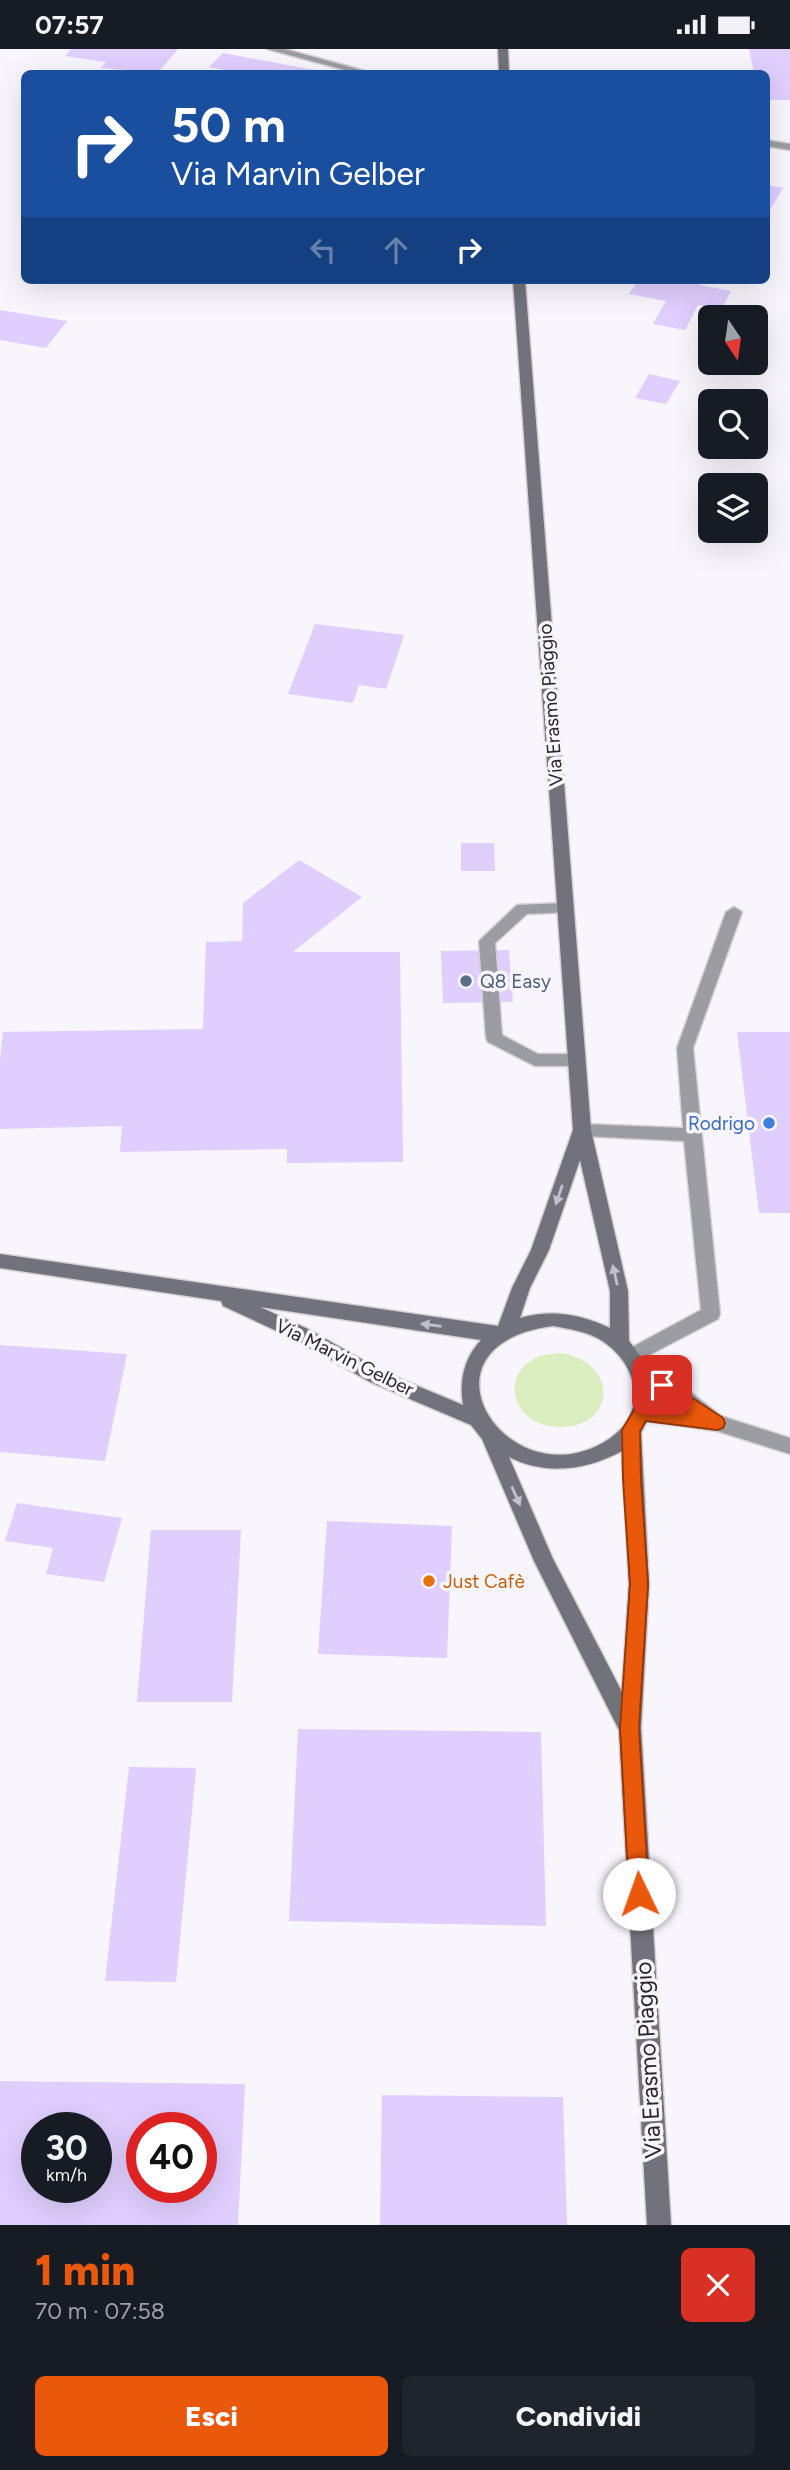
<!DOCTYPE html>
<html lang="it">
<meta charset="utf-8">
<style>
:root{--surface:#171b24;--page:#20242c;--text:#f1f3f6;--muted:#9ea1a6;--accent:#ea580c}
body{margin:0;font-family:Figtree,sans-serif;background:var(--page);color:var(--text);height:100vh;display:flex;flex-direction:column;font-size:26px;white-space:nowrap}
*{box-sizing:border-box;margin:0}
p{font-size:23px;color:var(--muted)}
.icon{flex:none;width:38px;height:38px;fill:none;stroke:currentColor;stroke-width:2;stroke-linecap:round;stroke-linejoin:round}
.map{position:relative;height:2176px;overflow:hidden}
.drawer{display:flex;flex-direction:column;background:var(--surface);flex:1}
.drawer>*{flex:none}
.hud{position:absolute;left:21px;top:21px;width:749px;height:214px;border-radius:10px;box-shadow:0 7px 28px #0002;background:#1a4fa0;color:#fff;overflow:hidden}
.needle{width:46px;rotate:167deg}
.buttons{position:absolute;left:698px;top:256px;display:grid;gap:14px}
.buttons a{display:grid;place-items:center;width:70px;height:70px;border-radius:10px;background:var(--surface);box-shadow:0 7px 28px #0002;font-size:35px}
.speed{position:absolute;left:21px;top:2063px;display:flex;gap:14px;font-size:35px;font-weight:700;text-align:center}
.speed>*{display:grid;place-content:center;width:91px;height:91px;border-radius:50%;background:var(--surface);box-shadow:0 7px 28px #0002;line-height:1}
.speed small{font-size:18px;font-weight:400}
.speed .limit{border:10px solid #d22;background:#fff;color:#111}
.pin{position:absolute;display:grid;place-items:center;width:60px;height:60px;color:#fff;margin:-30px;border-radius:14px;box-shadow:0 4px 10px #0006}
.me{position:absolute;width:77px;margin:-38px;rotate:357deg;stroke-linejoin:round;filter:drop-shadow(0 0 5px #0008)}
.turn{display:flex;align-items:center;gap:24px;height:147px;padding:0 35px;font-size:32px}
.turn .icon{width:91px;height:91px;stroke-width:2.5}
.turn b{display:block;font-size:49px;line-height:60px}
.lanes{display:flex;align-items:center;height:66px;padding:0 35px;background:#0003;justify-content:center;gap:35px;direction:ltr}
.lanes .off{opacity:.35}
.round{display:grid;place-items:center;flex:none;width:74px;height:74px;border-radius:10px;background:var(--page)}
.summary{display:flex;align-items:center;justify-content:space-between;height:119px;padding:0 35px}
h1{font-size:42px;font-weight:800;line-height:52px;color:var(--accent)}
.cta{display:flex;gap:14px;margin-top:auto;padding:14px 35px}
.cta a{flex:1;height:80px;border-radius:10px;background:var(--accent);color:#fff;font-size:28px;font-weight:800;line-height:80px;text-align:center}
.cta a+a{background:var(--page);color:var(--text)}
.status{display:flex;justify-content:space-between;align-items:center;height:49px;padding:0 35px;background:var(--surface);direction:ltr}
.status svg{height:19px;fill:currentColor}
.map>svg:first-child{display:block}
.green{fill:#dbeebf}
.building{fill:#dfcefe;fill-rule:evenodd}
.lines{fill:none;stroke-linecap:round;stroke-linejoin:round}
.lane-casing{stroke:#d3d0d7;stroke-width:3}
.street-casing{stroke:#d3d0d7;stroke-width:3}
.secondary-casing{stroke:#d3d0d7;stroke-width:3}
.lane{fill:#9c9da2;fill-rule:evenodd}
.street{fill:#9c9da2;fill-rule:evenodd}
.secondary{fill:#72727a;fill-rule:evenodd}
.oneway{fill:#c2c1c9}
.route{fill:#ea580c;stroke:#983908;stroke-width:2}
.service-dot{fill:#5c6f8a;stroke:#f8f5fd;stroke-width:2.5}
.shop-dot{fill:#3f7fe0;stroke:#f8f5fd;stroke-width:2.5}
.food-dot{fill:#e8710a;stroke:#f8f5fd;stroke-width:2.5}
.labels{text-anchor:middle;stroke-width:7;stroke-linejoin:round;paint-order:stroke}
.street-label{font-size:19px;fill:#29272c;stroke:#f8f5fd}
.service-label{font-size:19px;fill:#4e5e75;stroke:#f8f5fd;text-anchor:start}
.shop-label{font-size:19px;fill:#366cbe;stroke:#f8f5fd;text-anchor:end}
.food-label{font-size:19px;fill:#c56008;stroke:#f8f5fd;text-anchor:start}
.near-street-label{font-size:23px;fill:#29272c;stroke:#f8f5fd}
</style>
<div class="status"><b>07:57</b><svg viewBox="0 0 49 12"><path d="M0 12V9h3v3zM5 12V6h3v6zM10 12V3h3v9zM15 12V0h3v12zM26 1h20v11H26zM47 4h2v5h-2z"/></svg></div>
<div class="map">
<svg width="790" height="2176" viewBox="0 0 790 2176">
<rect width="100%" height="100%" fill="#f8f5fd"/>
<!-- green -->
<path class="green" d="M 561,1304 C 618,1313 617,1377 562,1378 C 503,1379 495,1305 561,1304 Z"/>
<!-- building -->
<g class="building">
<polygon points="71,0 178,0 158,24 101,19 106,13 65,7"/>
<polygon points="749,0 790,0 790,51 766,51 766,24 754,24"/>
<polygon points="223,4 325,23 325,24 239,24 209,18"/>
<polygon points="766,136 783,139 766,168"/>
<polygon points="638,231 703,231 700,236 731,242 721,261 698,256 685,281 653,275 666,252 629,245"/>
<polygon points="0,261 67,272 46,299 0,291"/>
<polygon points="649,325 680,332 666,355 635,349"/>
<polygon points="315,575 404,586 386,640 359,636 353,654 288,645"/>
<polygon points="461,794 494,794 495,822 461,822"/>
<polygon points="299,811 362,848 293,903 400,903 403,1113 287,1114 287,1100 120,1103 122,1077 0,1080 0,1010 3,983 203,980 206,893 242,892 243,854"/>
<polygon points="509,901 513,953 443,954 441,902"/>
<polygon points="737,983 790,983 790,1164 759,1164"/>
<polygon points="0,1296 127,1305 105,1412 0,1403"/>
<polygon points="17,1454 122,1469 104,1533 46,1525 53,1499 5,1492"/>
<polygon points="327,1472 452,1477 447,1609 318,1605"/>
<polygon points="151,1481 241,1481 232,1653 137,1653"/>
<polygon points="298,1680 541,1683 546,1877 289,1872"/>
<polygon points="129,1718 196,1719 176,1933 105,1932"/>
<path d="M 0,2032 L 245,2035 L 238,2176 L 0,2176 ZM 37,2079 L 96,2079 L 96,2138 L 37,2138 ZM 142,2079 L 201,2079 L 201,2138 L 142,2138 Z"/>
<polygon points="382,2046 563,2048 567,2176 380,2176"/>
</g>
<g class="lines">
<defs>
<g id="lane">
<polygon points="565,854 573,859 571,863 527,865 495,894 502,986 538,1005 576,1005 585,1011 576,1017 535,1017 488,993 486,989 479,892 517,856"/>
<polygon points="734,858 742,863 693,999 720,1265 718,1270 632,1315 625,1312 623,1307 625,1302 701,1261 684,1092 582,1087 576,1086 573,1081 576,1076 582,1075 683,1079 677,999 726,863"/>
</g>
<g id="street">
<polygon points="267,0 285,0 372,24 356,24"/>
<polygon points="766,91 790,95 790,101 766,97"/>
<polygon points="642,1317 690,1343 721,1367 790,1389 790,1405 717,1382 634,1370 631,1364 634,1358 641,1356 687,1362 635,1330 633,1325 635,1320"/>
</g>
<g id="secondary">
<polygon points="498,0 508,0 509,24 499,24"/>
<path d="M 513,231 L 525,231 L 591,1081 L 628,1242 L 629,1292 L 647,1316 L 654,1336 L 652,1360 L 641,1384 L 649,1535 L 641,1679 L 671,2176 L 647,2176 L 619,1681 L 534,1512 L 482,1390 L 471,1376 L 370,1333 L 294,1290 L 223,1257 L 221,1252 L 0,1219 L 0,1205 L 498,1277 L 512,1239 L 531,1201 L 573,1081 ZM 580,1111 L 610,1242 L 610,1279 C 580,1265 552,1260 520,1269 L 530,1239 L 549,1201 ZM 260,1258 L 481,1291 C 464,1309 459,1332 463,1356 L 384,1323 L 308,1280 ZM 553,1277 C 569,1280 585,1282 599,1290 C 638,1313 650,1363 609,1390 C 509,1456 405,1296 553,1277 ZM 622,1402 L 629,1535 L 622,1643 L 553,1510 L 509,1408 C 546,1427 587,1421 622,1402 Z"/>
</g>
</defs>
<!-- lane casing -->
<use href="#lane" class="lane-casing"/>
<!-- street casing -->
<use href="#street" class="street-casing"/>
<!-- secondary casing -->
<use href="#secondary" class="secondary-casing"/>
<!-- lane -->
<use href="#lane" class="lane"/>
<!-- street -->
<use href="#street" class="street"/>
<!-- secondary -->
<use href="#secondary" class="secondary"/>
</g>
<!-- one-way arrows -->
<defs><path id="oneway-solid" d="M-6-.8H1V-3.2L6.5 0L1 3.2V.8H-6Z" transform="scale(1.75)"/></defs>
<g class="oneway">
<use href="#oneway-solid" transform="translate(559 1146) rotate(109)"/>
<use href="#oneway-solid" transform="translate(615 1226) rotate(-103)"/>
<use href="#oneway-solid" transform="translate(431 1276) rotate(-172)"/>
<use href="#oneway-solid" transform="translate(516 1447) rotate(66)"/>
</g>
<!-- route -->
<polygon class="route" points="662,1329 723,1369 725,1374 723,1379 717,1381 646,1372 640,1382 641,1430 648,1535 639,1679 649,1845 646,1852 639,1855 632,1852 629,1845 620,1679 630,1535 623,1430 622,1381 635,1359 641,1357 687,1363 656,1341 654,1336 656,1331"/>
<!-- markers -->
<circle class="service-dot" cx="466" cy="932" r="7"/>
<circle class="shop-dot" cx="769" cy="1074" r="7"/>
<circle class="food-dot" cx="429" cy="1532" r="7"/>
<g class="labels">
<!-- street labels -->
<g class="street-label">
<text transform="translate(550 656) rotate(-94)" y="7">Via Erasmo Piaggio</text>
<text transform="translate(345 1308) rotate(26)" y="7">Via Marvin Gelber</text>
</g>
<!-- service labels -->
<g class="service-label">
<text x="480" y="939">Q8 Easy</text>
</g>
<!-- shop labels -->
<g class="shop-label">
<text x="755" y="1081">Rodrigo</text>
</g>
<!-- food labels -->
<g class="food-label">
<text x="443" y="1539">Just Cafè</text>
</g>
<!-- near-street labels -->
<g class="near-street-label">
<text transform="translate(648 2011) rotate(-93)" y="8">Via Erasmo Piaggio</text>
</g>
</g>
</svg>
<div class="buttons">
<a><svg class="needle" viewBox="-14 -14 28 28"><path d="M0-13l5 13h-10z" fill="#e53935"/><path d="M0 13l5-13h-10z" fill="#9ea1a6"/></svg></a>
<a><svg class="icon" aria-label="search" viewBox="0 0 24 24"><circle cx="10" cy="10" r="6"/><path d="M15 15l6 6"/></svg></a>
<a><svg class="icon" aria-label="layers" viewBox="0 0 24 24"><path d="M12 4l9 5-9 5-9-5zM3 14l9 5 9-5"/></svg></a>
</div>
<div class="speed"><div>30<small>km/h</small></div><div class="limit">40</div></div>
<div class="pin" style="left:662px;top:1336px;background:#d93025"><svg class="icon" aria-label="arrive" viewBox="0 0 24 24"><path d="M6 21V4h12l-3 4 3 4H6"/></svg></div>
<svg class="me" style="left:639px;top:1845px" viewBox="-20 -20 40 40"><circle r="19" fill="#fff"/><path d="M0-13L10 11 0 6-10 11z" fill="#ea580c"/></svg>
<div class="hud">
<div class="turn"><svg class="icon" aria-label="right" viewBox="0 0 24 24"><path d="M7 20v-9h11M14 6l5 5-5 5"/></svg><div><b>50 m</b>Via Marvin Gelber</div></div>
<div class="lanes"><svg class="icon off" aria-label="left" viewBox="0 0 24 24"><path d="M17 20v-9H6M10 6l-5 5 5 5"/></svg><svg class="icon off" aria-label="ahead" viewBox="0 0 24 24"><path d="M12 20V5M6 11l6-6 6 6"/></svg><svg class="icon" aria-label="right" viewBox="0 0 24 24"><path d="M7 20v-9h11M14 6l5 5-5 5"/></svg></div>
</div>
</div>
<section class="drawer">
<div class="summary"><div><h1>1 min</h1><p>70 m · 07:58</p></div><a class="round" style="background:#d93025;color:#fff"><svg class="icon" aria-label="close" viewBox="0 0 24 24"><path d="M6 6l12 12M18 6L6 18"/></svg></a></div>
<div class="cta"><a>Esci</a><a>Condividi</a></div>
</section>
